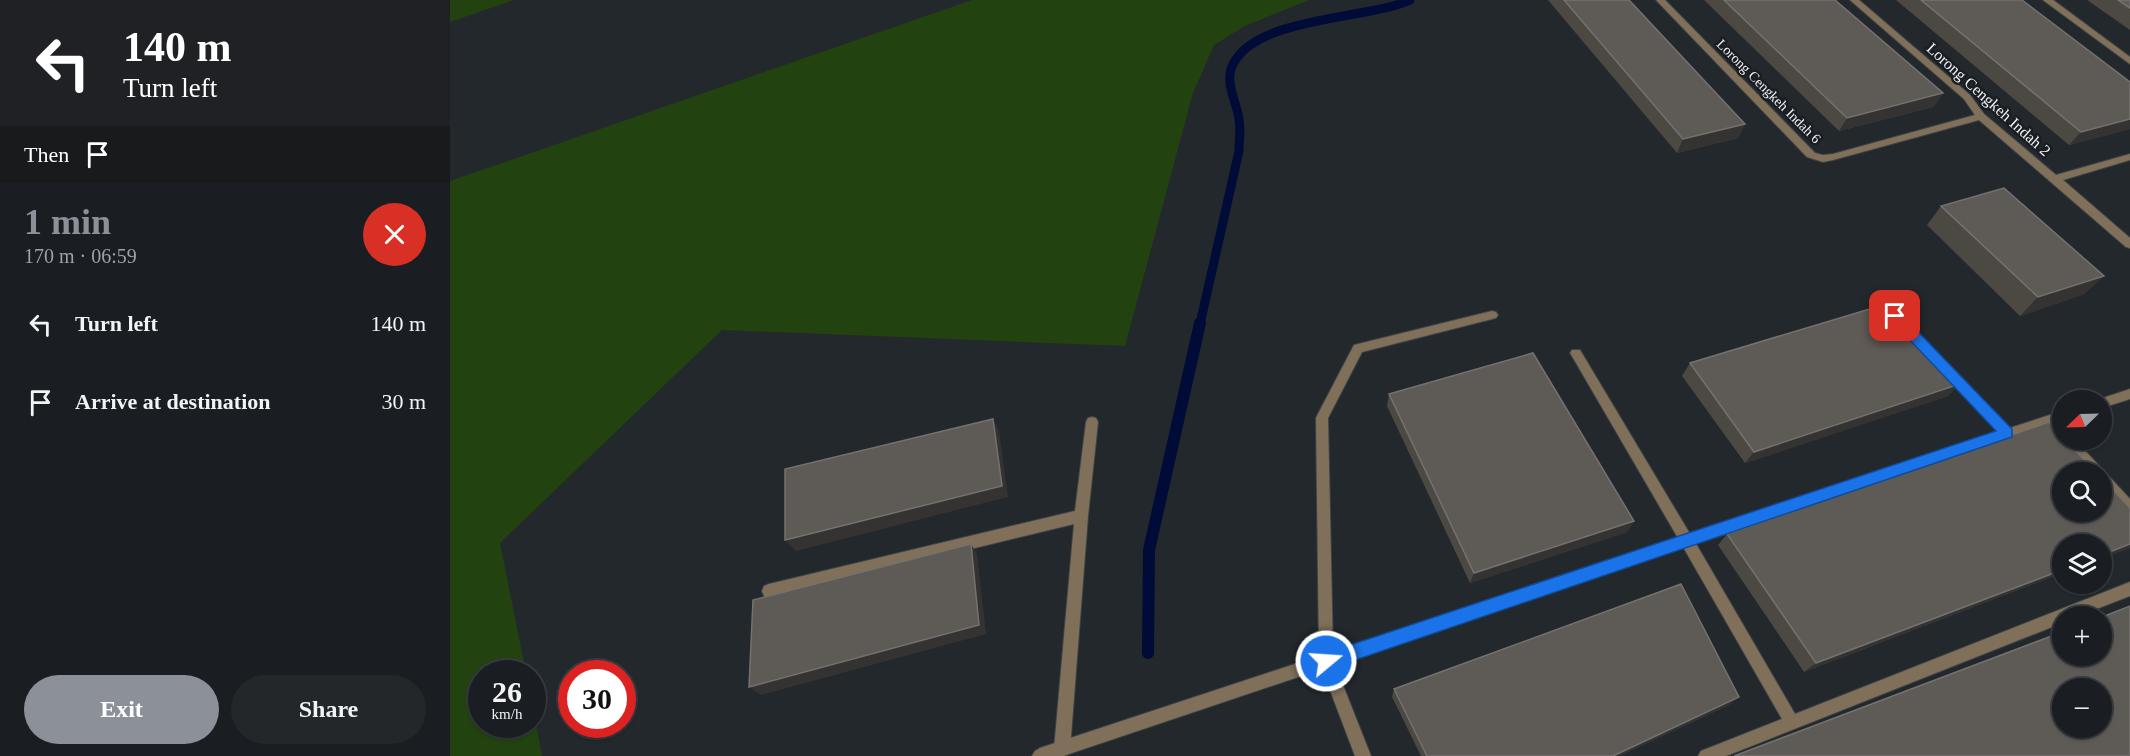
<!DOCTYPE html>
<meta charset="utf-8">
<style>
:root{--surface:#1a1e22;--page:#23272a;--text:#f1f3f6;--muted:#9fa2a5;--line:#383c40;--accent:#8c9099}
body{margin:0;font-family:"Times New Roman",serif;background:var(--page);color:var(--text);height:100vh;display:flex;flex-direction:column;font-size:22px;white-space:nowrap}
*{box-sizing:border-box;margin:0}
p{font-size:20px;color:var(--muted)}
.icon{flex:none;width:33px;height:33px;fill:none;stroke:currentColor;stroke-width:2;stroke-linecap:round;stroke-linejoin:round}
.map{position:relative;flex:1;overflow:hidden}
.panel{display:flex;flex-direction:column;background:var(--surface);width:450px}
.panel>*{flex:none}
.hud{background:#202124;color:#fff;overflow:hidden}
.needle{width:39px;rotate:247deg}
.tools{position:absolute;left:1602px;top:390px;display:grid;gap:12px}
.tools a{display:grid;place-items:center;width:60px;height:60px;border-radius:50%;background:var(--surface);box-shadow:0 2px 4px #0004,0 0 0 2px var(--line);font-size:30px}
.speed{position:absolute;left:18px;top:660px;display:flex;gap:12px;font-size:30px;font-weight:700;text-align:center}
.speed>*{display:grid;place-content:center;width:78px;height:78px;border-radius:50%;background:var(--surface);box-shadow:0 2px 4px #0004,0 0 0 2px var(--line);line-height:1}
.speed small{font-size:15px;font-weight:400}
.speed .limit{border:9px solid #d22;background:#fff;color:#111}
.pin{position:absolute;display:grid;place-items:center;width:51px;height:51px;color:#fff;margin:-26px;border-radius:12px;box-shadow:0 3px 9px #0006}
.me{position:absolute;width:66px;margin:-33px;rotate:72deg;stroke-linejoin:round;filter:drop-shadow(0 0 4px #0008)}
.turn{display:flex;align-items:center;gap:21px;height:126px;padding:0 24px;font-size:27px}
.turn .icon{width:78px;height:78px;stroke-width:2.5}
.turn b{display:block;font-size:42px;line-height:51px}
.then{display:flex;align-items:center;height:57px;padding:0 24px;background:#0003;gap:12px;font-size:22px}
.round{display:grid;place-items:center;flex:none;width:63px;height:63px;border-radius:32px;background:var(--page)}
.head{display:flex;align-items:center;justify-content:space-between;height:102px;padding:0 24px}
h1{font-size:36px;font-weight:800;line-height:45px;color:var(--accent)}
.action{display:flex;gap:12px;margin-top:auto;padding:12px 24px}
.action a{flex:1;height:69px;border-radius:36px;background:var(--accent);color:#fff;font-size:24px;font-weight:800;line-height:69px;text-align:center}
.action a+a{background:var(--page);color:var(--text)}
ul{padding:0;list-style:none}
li{display:flex;align-items:center;gap:18px;height:78px;padding:0 24px}
li div{flex:1}
li b{display:block;font-size:22px}
li em{font-style:normal}
main{display:flex;flex:1;min-height:0}
.map>svg:first-child{display:block}
.green{fill:#224210}
.lines{fill:none;stroke-linecap:round;stroke-linejoin:round}
.stream-far1{stroke:#000b38;stroke-width:9}
.stream{stroke:#000b38;stroke-width:12}
.service-casing{stroke:#3f4449;stroke-width:2}
.minor-casing{stroke:#3f4449;stroke-width:2}
.service{fill:#817059;fill-rule:evenodd}
.minor{fill:#817059;fill-rule:evenodd}
.wall{fill:#4c4842}
.shaded-wall{fill:#343332}
.building{fill:#5e5a56;stroke:#74726f;stroke-width:1.5;fill-rule:evenodd}
.route{fill:#1a73e8;stroke:#114b97;stroke-width:1.5}
.labels{text-anchor:middle;stroke-width:5;stroke-linejoin:round;paint-order:stroke}
.far-street-label{font-size:14px;fill:#eef2f5;stroke:#1a1e23}
.street-label{font-size:16px;fill:#eef2f5;stroke:#1a1e23}
</style>
<main>
<section class="panel">
<div class="hud">
<div class="turn"><svg class="icon" aria-label="left" viewBox="0 0 24 24"><path d="M17 20v-9H6M10 6l-5 5 5 5"/></svg><div><b>140 m</b>Turn left</div></div>
<div class="then">Then<svg class="icon" aria-label="arrive" viewBox="0 0 24 24"><path d="M6 21V4h12l-3 4 3 4H6"/></svg></div>
</div>
<div class="head"><div><h1>1 min</h1><p>170 m · 06:59</p></div><a class="round" style="background:#d93025;color:#fff"><svg class="icon" aria-label="close" viewBox="0 0 24 24"><path d="M6 6l12 12M18 6L6 18"/></svg></a></div>
<ul>
<li><svg class="icon" aria-label="left" viewBox="0 0 24 24"><path d="M17 20v-9H6M10 6l-5 5 5 5"/></svg><div><b>Turn left</b></div><em>140 m</em></li>
<li><svg class="icon" aria-label="arrive" viewBox="0 0 24 24"><path d="M6 21V4h12l-3 4 3 4H6"/></svg><div><b>Arrive at destination</b></div><em>30 m</em></li>
</ul>
<div class="action"><a>Exit</a><a>Share</a></div>
</section>
<div class="map">
<svg width="1680" height="756" viewBox="0 0 1680 756">
<rect width="100%" height="100%" fill="#23282d"/>
<!-- green -->
<g class="green">
<polygon points="0,0 64,0 0,22"/>
<polygon points="522,0 859,0 795,26 764,45 743,93 675,346 272,330 50,543 76,673 32,674 32,724 82,724 83,707 92,756 0,756 0,181"/>
</g>
<g class="lines">
<!-- stream-far1 -->
<path class="stream-far1" d="M 750,324 L 789,151 C 789,140 791,130 789,119 C 787,104 776,85 781,69 C 799,16 918,20 960,0"/>
<!-- stream -->
<polyline class="stream" points="698,653 699,550 750,323"/>
<defs>
<g id="service">
<polygon points="642,417 646,418 648,422 638,516 620,749 617,754 614,756 607,754 604,749 624,524 319,598 314,596 312,591 314,586 319,584 625,511 636,422 638,418"/>
<polygon points="1237,535 1242,537 1345,714 1680,582 1680,596 1628,616 1612,616 1612,623 1276,756 1248,756 1251,751 1332,719 1232,545 1230,541 1232,537"/>
</g>
<g id="minor">
<polygon points="1206,0 1215,0 1365,153 1373,155 1383,154 1525,115 1514,99 1400,0 1409,0 1520,95 1534,114 1606,175 1680,154 1680,160 1613,180 1680,238 1680,248 1676,247 1529,120 1383,160 1373,162 1357,157"/>
<polygon points="1593,0 1603,0 1680,57 1680,64"/>
<polygon points="1042,311 1046,312 1048,315 1046,318 912,352 878,418 883,652 1228,538 1122,356 1120,353 1122,350 1130,350 1240,534 1548,432 1495,376 1493,373 1495,370 1503,370 1560,428 1612,411 1612,421 1609,422 1612,427 1612,440 1625,440 1680,499 1680,514 1675,512 1652,486 1652,472 1640,472 1597,426 885,665 921,756 905,756 872,669 613,756 582,756 585,751 590,748 869,656 866,418 868,414 904,345"/>
<polygon points="1680,389 1680,399 1652,408 1652,400 1647,400"/>
</g>
</defs>
<!-- service casing -->
<use href="#service" class="service-casing"/>
<!-- minor casing -->
<use href="#minor" class="minor-casing"/>
<!-- service -->
<use href="#service" class="service"/>
<!-- minor -->
<use href="#minor" class="minor"/>
</g>
<!-- wall -->
<g class="wall">
<polygon points="1098,0 1179,0 1295,124 1288,138 1227,153"/>
<polygon points="1254,0 1385,0 1493,93 1483,107 1389,131"/>
<polygon points="1446,0 1572,0 1680,82 1680,129 1619,145"/>
<polygon points="1637,0 1680,0 1680,30"/>
<polygon points="1491,206 1654,276 1634,294 1570,316 1477,225"/>
<polygon points="1240,363 1498,396 1295,463 1232,376"/>
<polygon points="939,394 1184,521 1177,532 1020,583 937,406"/>
<polygon points="1680,508 1680,548 1652,558 1612,544 1612,573 1354,672 1268,545 1277,534"/>
<polygon points="944,689 1279,705 1169,756 971,756 942,697"/>
</g>
<!-- shaded-wall -->
<g class="shaded-wall">
<polygon points="1493,93 1483,107 1389,131 1397,118"/>
<polygon points="1680,119 1680,129 1619,145 1631,132"/>
<polygon points="1295,124 1288,138 1227,153 1233,139"/>
<polygon points="1654,276 1634,294 1570,316 1588,297"/>
<polygon points="1510,384 1498,396 1295,463 1304,452"/>
<polygon points="543,419 549,431 558,497 346,551 335,540"/>
<polygon points="1184,521 1177,532 1020,583 1024,573"/>
<polygon points="521,544 527,554 536,634 311,695 299,687"/>
<polygon points="1680,544 1680,548 1652,558 1652,555"/>
<polygon points="1612,570 1612,573 1354,672 1366,663"/>
<polygon points="1289,697 1279,705 1169,756 1163,756"/>
</g>
<!-- building -->
<g class="building">
<polygon points="1114,0 1179,0 1295,124 1233,139"/>
<polygon points="1274,0 1385,0 1493,93 1397,118"/>
<polygon points="1471,0 1572,0 1680,82 1680,119 1631,132"/>
<polygon points="1668,0 1680,0 1680,8"/>
<polygon points="1554,188 1654,276 1588,297 1491,206"/>
<polygon points="1436,304 1510,384 1304,452 1240,363"/>
<polygon points="1083,353 1184,521 1024,573 939,394"/>
<polygon points="543,419 552,486 335,540 335,469"/>
<polygon points="1599,422 1612,436 1612,440 1615,440 1646,472 1612,472 1612,512 1652,512 1652,478 1680,508 1680,544 1652,555 1652,544 1612,544 1612,570 1366,663 1277,534"/>
<polygon points="521,544 529,625 299,687 303,600"/>
<polygon points="1231,584 1289,697 1163,756 977,756 944,689"/>
<path d="M 1680,606 L 1680,756 L 1284,756 L 1612,632 L 1612,656 L 1652,656 L 1652,617 ZM 1612,688 L 1652,688 L 1652,728 L 1612,728 Z"/>
</g>
<!-- route -->
<polygon class="route" points="1445,311 1449,312 1562,429 1562,437 876,670 871,667 868,661 871,656 876,653 1546,431 1440,319 1440,312"/>
<g class="labels">
<!-- far-street labels -->
<g class="far-street-label">
<text transform="translate(1319 91) rotate(45)" y="5">Lorong Cengkeh Indah 6</text>
</g>
<!-- street labels -->
<g class="street-label">
<text transform="translate(1539 99) rotate(42)" y="6">Lorong Cengkeh Indah 2</text>
</g>
</g>
</svg>
<div class="tools">
<a><svg class="needle" viewBox="-14 -14 28 28"><path d="M0-13l5 13h-10z" fill="#e53935"/><path d="M0 13l5-13h-10z" fill="#9fa2a5"/></svg></a>
<a><svg class="icon" aria-label="search" viewBox="0 0 24 24"><circle cx="10" cy="10" r="6"/><path d="M15 15l6 6"/></svg></a>
<a><svg class="icon" aria-label="layers" viewBox="0 0 24 24"><path d="M12 4l9 5-9 5-9-5zM3 14l9 5 9-5"/></svg></a>
<a>+</a>
<a>−</a>
</div>
<div class="speed"><div>26<small>km/h</small></div><div class="limit">30</div></div>
<div class="pin" style="left:1445px;top:316px;background:#d93025"><svg class="icon" aria-label="arrive" viewBox="0 0 24 24"><path d="M6 21V4h12l-3 4 3 4H6"/></svg></div>
<svg class="me" style="left:876px;top:661px" viewBox="-20 -20 40 40"><circle r="17" fill="#1a73e8" stroke="#fff" stroke-width="3"/><path d="M0-11L8 9 0 5-8 9z" fill="#fff"/></svg>
</div>
</main>
